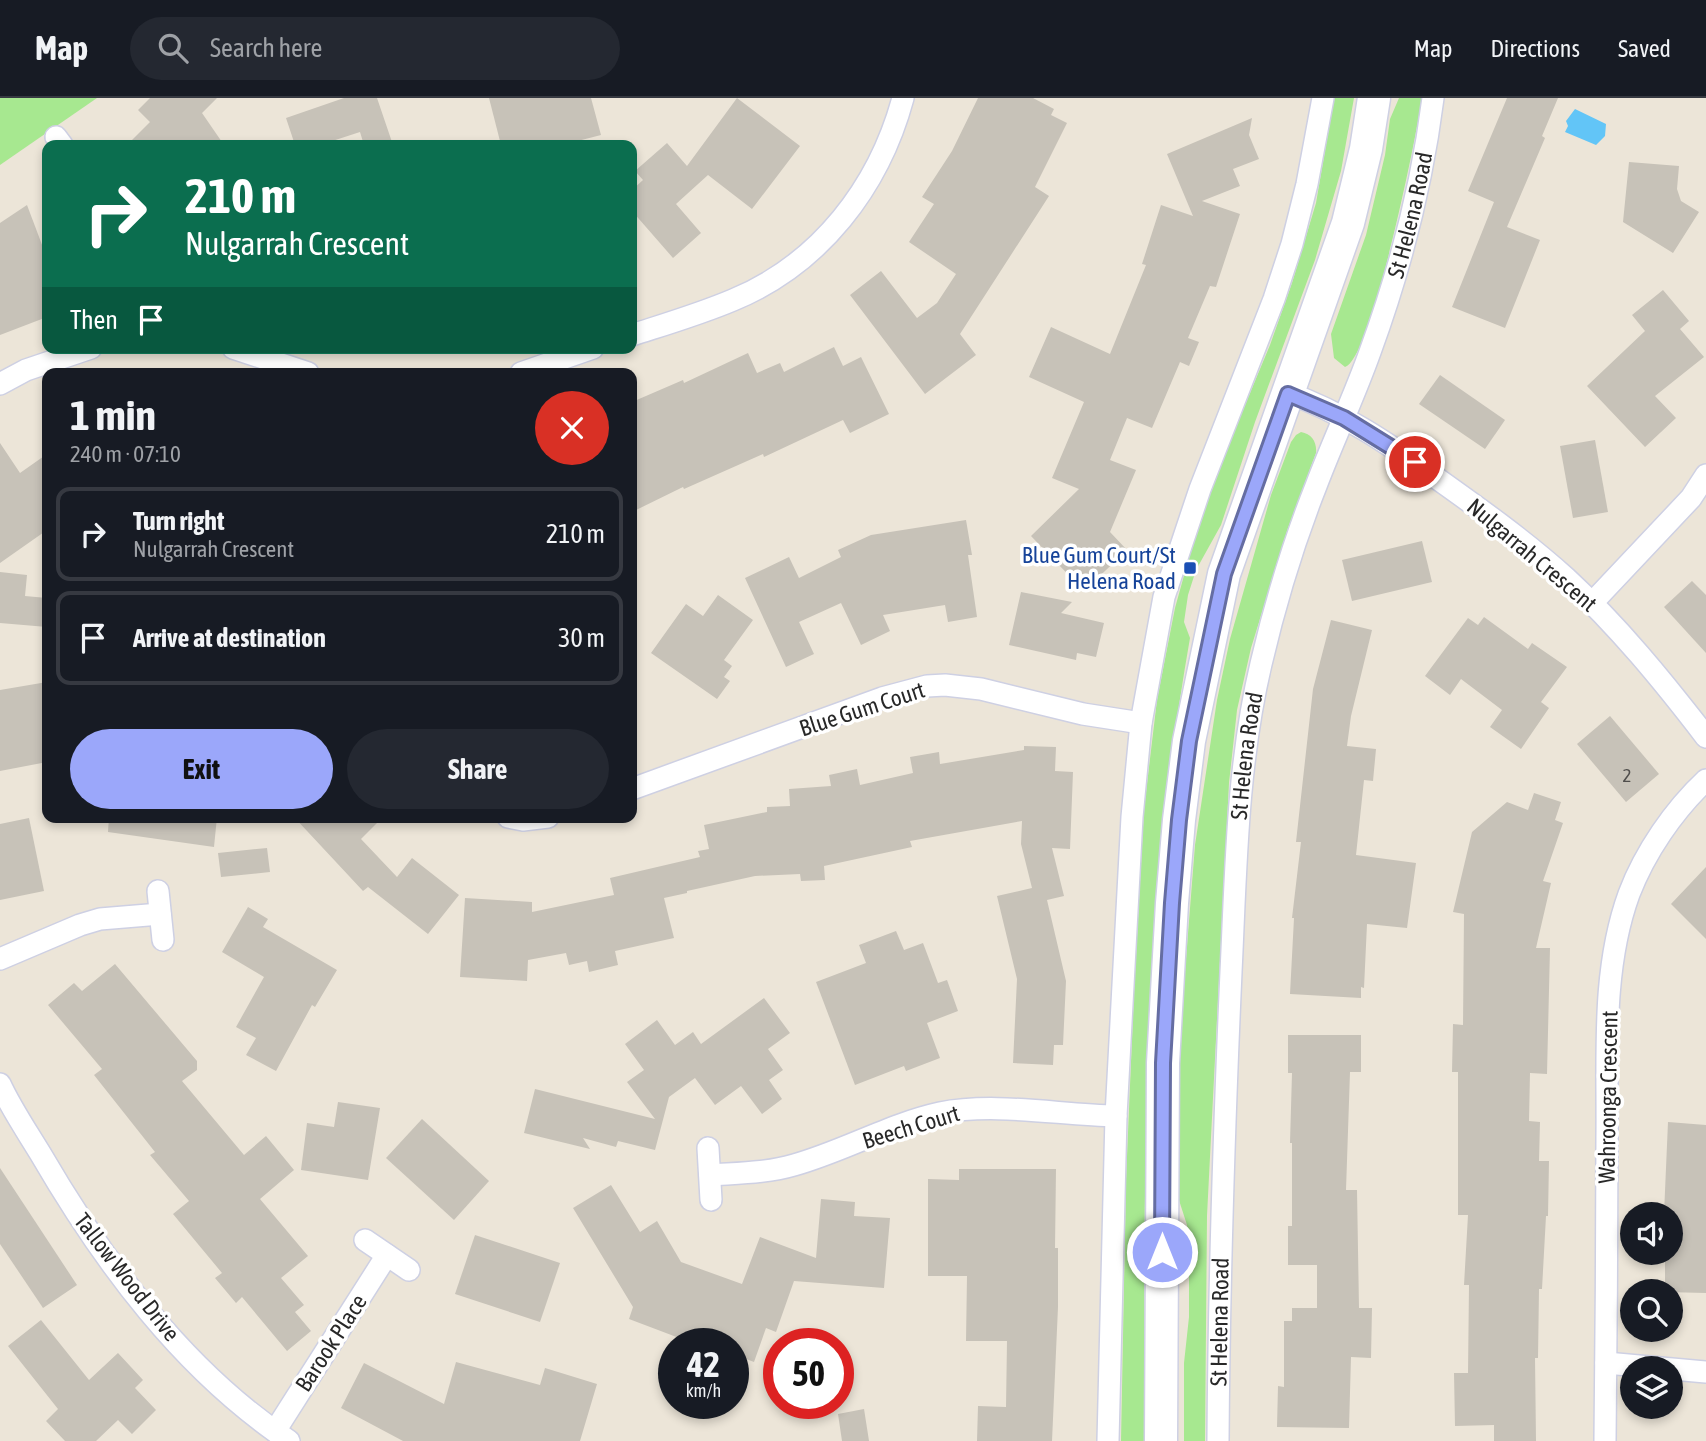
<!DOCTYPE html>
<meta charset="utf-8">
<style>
:root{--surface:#171b24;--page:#242831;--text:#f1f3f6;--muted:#9ea1a6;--line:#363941;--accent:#9ba7fa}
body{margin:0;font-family:"Asap Condensed",sans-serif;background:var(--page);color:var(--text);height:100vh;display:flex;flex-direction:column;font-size:26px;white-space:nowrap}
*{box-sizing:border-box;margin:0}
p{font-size:23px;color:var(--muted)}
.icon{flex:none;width:38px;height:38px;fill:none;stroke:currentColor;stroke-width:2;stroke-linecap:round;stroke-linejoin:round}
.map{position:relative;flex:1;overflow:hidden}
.details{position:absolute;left:42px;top:270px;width:595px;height:455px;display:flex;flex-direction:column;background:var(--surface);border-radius:14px;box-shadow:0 4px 10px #0003}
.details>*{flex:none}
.top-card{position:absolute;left:42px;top:42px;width:595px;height:214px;border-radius:14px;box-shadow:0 4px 10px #0003;background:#0b6e4f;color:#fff;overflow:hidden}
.fabs{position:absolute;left:1620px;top:1104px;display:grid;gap:14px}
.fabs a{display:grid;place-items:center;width:63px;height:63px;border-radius:50%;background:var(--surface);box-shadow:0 4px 10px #0003;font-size:35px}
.speed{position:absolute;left:658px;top:1230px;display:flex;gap:14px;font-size:35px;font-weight:700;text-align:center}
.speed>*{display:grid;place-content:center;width:91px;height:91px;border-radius:50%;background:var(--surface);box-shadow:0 4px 10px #0003;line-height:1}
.speed small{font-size:18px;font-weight:400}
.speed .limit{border:10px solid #d22;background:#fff;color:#111}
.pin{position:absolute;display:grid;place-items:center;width:60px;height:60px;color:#fff;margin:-30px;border:4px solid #fff;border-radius:50%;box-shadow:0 2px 7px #0007}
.me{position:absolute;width:77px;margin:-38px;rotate:0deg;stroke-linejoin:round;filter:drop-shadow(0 0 5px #0008)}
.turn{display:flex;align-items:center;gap:24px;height:147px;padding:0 28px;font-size:32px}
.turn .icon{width:91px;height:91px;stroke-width:2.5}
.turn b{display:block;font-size:49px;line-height:60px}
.then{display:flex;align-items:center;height:66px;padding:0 28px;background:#0003;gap:14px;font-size:26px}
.round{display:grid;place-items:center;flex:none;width:74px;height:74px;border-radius:37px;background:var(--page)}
.headline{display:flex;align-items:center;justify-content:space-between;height:119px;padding:0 28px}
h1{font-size:42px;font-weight:700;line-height:52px}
.cta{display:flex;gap:14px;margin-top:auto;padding:14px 28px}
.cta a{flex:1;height:80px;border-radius:42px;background:var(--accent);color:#111;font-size:28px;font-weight:700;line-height:80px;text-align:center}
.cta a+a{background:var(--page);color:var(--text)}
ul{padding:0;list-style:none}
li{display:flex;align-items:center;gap:21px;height:94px;margin:0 14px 10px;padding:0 14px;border:4px solid var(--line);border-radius:14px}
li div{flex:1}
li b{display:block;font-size:26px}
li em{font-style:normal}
header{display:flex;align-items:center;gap:42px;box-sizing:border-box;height:98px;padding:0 35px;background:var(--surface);border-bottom:2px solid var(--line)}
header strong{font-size:33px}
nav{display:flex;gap:38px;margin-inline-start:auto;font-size:24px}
.search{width:490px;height:63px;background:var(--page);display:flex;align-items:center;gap:18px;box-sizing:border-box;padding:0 24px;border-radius:38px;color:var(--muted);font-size:26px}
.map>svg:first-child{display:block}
.green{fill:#a7e890}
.water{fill:#62c5f7}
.building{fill:#c7c2b8}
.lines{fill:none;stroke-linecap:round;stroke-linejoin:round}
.street-casing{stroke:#ced0e3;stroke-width:24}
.secondary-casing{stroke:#ced0e3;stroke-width:35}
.street{stroke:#fff;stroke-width:21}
.secondary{stroke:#fff;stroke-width:32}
.route-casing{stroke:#656da2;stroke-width:18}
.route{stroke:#9ba7fa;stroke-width:12}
.transit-dot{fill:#1a4fb4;stroke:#fff;stroke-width:2.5}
.labels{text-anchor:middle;stroke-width:7;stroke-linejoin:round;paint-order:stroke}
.number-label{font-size:19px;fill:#504e4c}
.street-label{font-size:23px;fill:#282828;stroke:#fff}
.transit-label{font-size:23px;fill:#164399;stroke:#fff;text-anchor:end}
</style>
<header>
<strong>Map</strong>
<div class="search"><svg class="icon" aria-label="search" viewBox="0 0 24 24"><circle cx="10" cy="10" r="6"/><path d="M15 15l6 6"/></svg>Search here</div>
<nav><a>Map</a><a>Directions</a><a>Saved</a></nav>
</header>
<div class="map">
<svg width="1706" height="1343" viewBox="0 0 1706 1343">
<rect width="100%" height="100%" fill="#ece5d8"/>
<!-- green -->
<g class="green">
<polygon points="0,0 97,0 0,67"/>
<path d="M 1334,0 L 1354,0 L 1341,73 L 1315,162 L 1255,324 L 1221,427 L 1196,472 L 1188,497 L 1184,524 L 1190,540 C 1143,805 1143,1074 1145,1343 L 1121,1343 L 1126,1082 L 1134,893 L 1144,711 L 1157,602 L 1175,510 L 1198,427 L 1235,331 L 1270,247 L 1292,185 L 1316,105 Z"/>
<path d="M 1399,0 L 1422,0 C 1417,36 1372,261 1345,269 L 1334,260 L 1331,236 L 1366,137 L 1385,57 L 1390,21 Z"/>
<path d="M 1301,334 C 1312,336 1317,344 1316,355 L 1288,430 L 1251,550 L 1237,612 L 1229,685 L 1207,1118 L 1205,1343 L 1184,1343 L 1184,1265 L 1189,1219 L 1189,1147 L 1187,1127 L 1177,1096 L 1178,962 L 1195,747 L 1217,602 L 1230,541 L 1271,397 L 1291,344 L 1296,337 Z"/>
</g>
<!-- water -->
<polygon class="water" points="1575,11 1606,26 1605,38 1596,47 1565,34 1568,28 1566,23"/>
<!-- building -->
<g class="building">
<polygon points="150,0 217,0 202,15 224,47 127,47 150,24 138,12"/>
<polygon points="344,0 377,0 393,47 364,47 360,34 320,47 295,47 286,20"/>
<polygon points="489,0 591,0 601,37 562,47 501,47"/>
<polygon points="737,0 800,48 752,111 708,77 676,106 701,135 673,160 632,113 632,92 643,82 635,73 667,45 687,68"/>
<polygon points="978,0 1033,0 1054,11 1051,17 1067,25 1035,89 1049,98 960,236 976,257 925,296 850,197 881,173 917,220 937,205 956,176 909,144 934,106 922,99 952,53"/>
<polygon points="1507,0 1558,0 1542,38 1545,40 1507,129 1540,142 1505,230 1452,209 1494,104 1468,93"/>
<polygon points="1252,20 1249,37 1259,61 1233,71 1240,88 1202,103 1240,116 1216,189 1210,188 1188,240 1199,244 1189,268 1180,264 1152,330 1127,320 1110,362 1136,372 1110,434 1127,452 1084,493 1031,438 1079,391 1052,380 1084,304 1029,279 1051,229 1110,256 1146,167 1142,166 1161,107 1193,118 1167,56"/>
<polygon points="1629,64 1679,68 1677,91 1681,103 1699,114 1673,155 1623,124"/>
<polygon points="27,107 47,160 47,219 0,237 0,125"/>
<polygon points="1663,192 1689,223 1680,231 1704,259 1655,298 1676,320 1645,349 1587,288 1645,233 1632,217"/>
<polygon points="834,249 843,268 861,259 889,316 850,335 843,322 764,359 763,356 684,391 683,389 632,414 632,304 683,282 684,285 748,255 757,275 780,265 784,274"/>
<polygon points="1440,277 1505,322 1485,351 1419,306"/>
<polygon points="1595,342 1608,414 1573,420 1560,348"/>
<polygon points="0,345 20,375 47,356 47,432 0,465"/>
<polygon points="966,422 972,457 968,457 977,519 948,524 945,507 883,517 890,533 861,547 841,505 799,524 814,556 786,569 745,480 789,459 799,480 841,459 838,452 871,437"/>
<polygon points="1422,443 1432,484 1352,503 1342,462"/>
<polygon points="0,474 27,477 25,498 47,500 47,529 0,525"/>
<polygon points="1692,483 1706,497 1706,555 1664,509"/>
<polygon points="1021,494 1072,504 1061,515 1104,525 1096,559 1077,555 1076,562 1009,547"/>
<polygon points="718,497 753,522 724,562 732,568 724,579 730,583 717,601 651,555 686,506 703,518"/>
<polygon points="1484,519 1528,551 1532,545 1567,569 1541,604 1549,610 1521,651 1490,629 1502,612 1461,581 1450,597 1425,578 1468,520 1478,527"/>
<polygon points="1331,522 1372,532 1351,618 1347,648 1376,651 1373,683 1364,682 1356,757 1416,765 1407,830 1367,826 1364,890 1361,889 1361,900 1290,896 1294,820 1292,820 1301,744 1296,744 1313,591"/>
<polygon points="47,584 47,664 0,673 0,592"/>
<polygon points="1610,618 1659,676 1626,704 1577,646"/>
<polygon points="1024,648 1056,649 1055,673 1073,674 1070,751 1052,750 1064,798 1047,802 1066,883 1063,947 1054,947 1053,967 1013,965 1017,881 997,798 1032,790 1021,746 1022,723 910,743 912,749 824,768 825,782 801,783 800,776 755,778 687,793 687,795 664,800 674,840 615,853 618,867 589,874 587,863 569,867 566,855 528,862 527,883 460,879 465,800 532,804 532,814 614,797 610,780 700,759 698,753 709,751 704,727 767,714 767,709 790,708 789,691 831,688 829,677 857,671 860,687 913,675 910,659 939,654 940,666 1024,652"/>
<polygon points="1534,695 1561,704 1555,722 1563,725 1543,783 1551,785 1536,850 1550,850 1547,976 1530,975 1529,1023 1540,1024 1539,1063 1549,1063 1548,1118 1546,1118 1542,1191 1539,1191 1538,1260 1535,1260 1536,1343 1494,1343 1494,1327 1455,1328 1454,1275 1468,1275 1469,1187 1464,1187 1468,1117 1458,1117 1458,974 1452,974 1453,926 1463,927 1464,816 1453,814 1472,734 1507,704 1528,712"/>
<polygon points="109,719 217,719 214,749 108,734"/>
<polygon points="294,719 383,719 361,741 397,779 412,760 459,797 428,836 368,789 363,793"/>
<polygon points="29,720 44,793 0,802 0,726"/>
<polygon points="267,750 270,774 221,779 218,755"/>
<polygon points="1706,769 1706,841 1671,806"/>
<polygon points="248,809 268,821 263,829 337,872 315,909 312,907 276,973 246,957 256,940 236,929 264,879 222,854"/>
<polygon points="896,833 904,852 923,845 938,885 947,882 958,913 927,925 940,960 906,973 904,968 855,987 816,884 866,865 859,847"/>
<polygon points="115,866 197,963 197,972 182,983 244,1057 266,1038 294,1072 260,1101 308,1158 281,1180 304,1207 295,1214 311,1233 287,1253 242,1199 236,1205 215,1180 222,1175 173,1116 189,1103 150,1057 155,1054 94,977 102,971 48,907 74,885 82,893"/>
<polygon points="764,900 790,935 768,951 783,972 769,982 782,1001 762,1016 741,988 715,1007 695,980 669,999 655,1052 618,1043 616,1049 583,1040 590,1051 524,1035 535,991 655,1021 627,984 644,972 625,946 657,922 675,947 693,934 701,946"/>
<polygon points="1288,937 1361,937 1361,974 1350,974 1346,1092 1357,1092 1359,1210 1372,1210 1371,1260 1351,1259 1349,1330 1277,1329 1278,1288 1284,1289 1284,1223 1292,1223 1292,1210 1317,1210 1317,1167 1288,1167 1288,1128 1292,1128 1292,1045 1290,1045 1292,975 1288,975"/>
<polygon points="338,1004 380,1010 368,1082 301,1072 307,1025 334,1029"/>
<polygon points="422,1021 489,1083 454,1122 386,1060"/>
<polygon points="1668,1024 1706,1027 1706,1195 1665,1194 1665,1155 1671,1155 1671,1116 1664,1116"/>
<polygon points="0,1070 77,1187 43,1210 0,1146"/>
<polygon points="959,1071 1056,1071 1055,1150 1058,1150 1058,1209 1052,1343 977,1343 978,1308 1006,1309 1007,1243 966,1243 967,1178 928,1178 928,1081 959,1082"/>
<polygon points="611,1087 640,1134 657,1123 681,1164 742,1186 760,1139 816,1160 821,1101 855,1104 854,1118 890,1120 884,1190 794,1183 776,1234 766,1230 754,1264 733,1256 733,1246 695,1246 629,1221 633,1209 573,1110"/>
<polygon points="475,1137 560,1165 540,1224 455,1196"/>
<polygon points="41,1222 89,1282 118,1255 143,1282 135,1290 156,1312 132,1336 118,1322 96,1343 65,1343 46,1323 58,1311 8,1248"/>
<polygon points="456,1264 540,1287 545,1270 597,1286 580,1343 403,1343 341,1310 364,1265 444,1306"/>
<polygon points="864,1311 869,1343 842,1343 838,1316"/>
</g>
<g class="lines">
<defs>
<g id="street">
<polyline points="56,39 62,47"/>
<path d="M 632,237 C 666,226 700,216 733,202 C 820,166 879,89 903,0"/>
<polyline points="233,250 308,275"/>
<polyline points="521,275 593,250"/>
<polyline points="0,286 26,272 91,250"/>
<path d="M 1288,295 C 1342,314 1389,346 1435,379 C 1480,411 1525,443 1566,480 C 1618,528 1663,583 1706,639"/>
<polyline points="1592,505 1691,400 1706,377"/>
<polyline points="632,691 882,600 927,588 945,587 981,591 1083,616 1141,625"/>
<polyline points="508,719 523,722 548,719"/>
<polyline points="158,793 163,842"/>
<polyline points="0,861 80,827 100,821 160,816"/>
<path d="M 0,986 C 11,1010 26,1032 40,1055 C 104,1165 183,1272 289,1343"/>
<polyline points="708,1050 711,1102"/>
<path d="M 710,1077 C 738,1075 767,1075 794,1067 C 844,1053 890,1026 940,1015 C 995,1004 1059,1017 1116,1018"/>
<polyline points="365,1142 409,1172"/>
<polyline points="1606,1265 1706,1274"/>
<polyline points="275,1333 387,1157"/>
<polyline points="1108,1343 1116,1018 1132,719 1141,625 1164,499 1200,391 1274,201 1292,146 1307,86 1323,0"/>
<path id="s1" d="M 1218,1343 C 1219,1186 1224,1031 1231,874 C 1236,771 1237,667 1261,566 C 1275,506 1293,446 1316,388 C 1333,343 1354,299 1370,254 C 1400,172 1422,87 1433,0"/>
<path d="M 1605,1343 C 1606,1242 1607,1140 1607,1039 C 1608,959 1601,873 1629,796 C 1645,754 1674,712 1706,682"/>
</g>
<polyline id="secondary" points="1161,1343 1163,965 1172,805 1179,722 1189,643 1224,476 1348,125 1366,51 1374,0"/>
</defs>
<!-- street casing -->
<use href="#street" class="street-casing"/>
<!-- secondary casing -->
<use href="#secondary" class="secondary-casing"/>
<!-- street -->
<use href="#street" class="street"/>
<!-- secondary -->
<use href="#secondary" class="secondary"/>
</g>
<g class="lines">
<defs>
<polyline id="route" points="1162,1154 1163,965 1172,805 1179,722 1189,643 1224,476 1288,296 1344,320 1415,364"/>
</defs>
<!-- route casing -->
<use href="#route" class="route-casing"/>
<!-- route -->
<use href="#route" class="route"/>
</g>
<!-- markers -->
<rect class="transit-dot" x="1183" y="463" width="14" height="14" rx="3.5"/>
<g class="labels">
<!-- number labels -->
<g class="number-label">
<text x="1627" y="684">2</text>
</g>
<!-- street labels -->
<g class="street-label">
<text dy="8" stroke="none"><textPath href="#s1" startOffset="1253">St Helena Road</textPath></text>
<text transform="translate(1532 457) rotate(40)" y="8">Nulgarrah Crescent</text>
<text transform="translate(862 611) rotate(-18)" y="8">Blue Gum Court</text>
<text dy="8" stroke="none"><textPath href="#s1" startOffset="686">St Helena Road</textPath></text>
<text transform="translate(1608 999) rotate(-89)" y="8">Wahroonga Crescent</text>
<text transform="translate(911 1029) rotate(-17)" y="8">Beech Court</text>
<text transform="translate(127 1179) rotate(52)" y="8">Tallow Wood Drive</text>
<text dy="8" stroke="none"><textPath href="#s1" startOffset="119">St Helena Road</textPath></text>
<text transform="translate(331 1245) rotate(-57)" y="8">Barook Place</text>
</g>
<!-- transit labels -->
<g class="transit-label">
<text x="1176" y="465">Blue Gum Court/St<tspan x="1176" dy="26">Helena Road</tspan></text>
</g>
</g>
</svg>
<div class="fabs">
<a><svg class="icon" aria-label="sound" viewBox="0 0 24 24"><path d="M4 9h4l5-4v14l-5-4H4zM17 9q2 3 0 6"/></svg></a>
<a><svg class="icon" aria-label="search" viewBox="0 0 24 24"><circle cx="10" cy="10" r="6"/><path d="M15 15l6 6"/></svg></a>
<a><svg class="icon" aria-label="layers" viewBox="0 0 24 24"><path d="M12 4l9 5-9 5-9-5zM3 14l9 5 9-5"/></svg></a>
</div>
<div class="speed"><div>42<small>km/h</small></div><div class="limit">50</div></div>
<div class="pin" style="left:1415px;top:364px;background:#d93025"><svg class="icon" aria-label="arrive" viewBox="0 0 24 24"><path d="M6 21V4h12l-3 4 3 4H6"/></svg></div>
<svg class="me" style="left:1162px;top:1154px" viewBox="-20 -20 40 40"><circle r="17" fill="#9ba7fa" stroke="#fff" stroke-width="3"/><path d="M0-11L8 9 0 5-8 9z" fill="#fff"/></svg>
<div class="top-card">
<div class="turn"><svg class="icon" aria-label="right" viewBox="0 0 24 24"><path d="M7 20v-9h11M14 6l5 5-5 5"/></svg><div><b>210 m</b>Nulgarrah Crescent</div></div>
<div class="then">Then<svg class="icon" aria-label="arrive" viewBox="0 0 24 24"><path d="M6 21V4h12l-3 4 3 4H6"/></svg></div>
</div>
<section class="details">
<div class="headline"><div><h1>1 min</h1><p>240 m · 07:10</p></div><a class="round" style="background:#d93025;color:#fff"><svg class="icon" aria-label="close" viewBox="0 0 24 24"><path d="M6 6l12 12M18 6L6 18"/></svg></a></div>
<ul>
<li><svg class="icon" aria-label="right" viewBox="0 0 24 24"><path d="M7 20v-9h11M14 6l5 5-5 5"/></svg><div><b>Turn right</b><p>Nulgarrah Crescent</p></div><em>210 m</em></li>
<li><svg class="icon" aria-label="arrive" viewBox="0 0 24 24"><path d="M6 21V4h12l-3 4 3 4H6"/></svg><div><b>Arrive at destination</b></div><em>30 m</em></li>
</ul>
<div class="cta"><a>Exit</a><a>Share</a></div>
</section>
</div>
